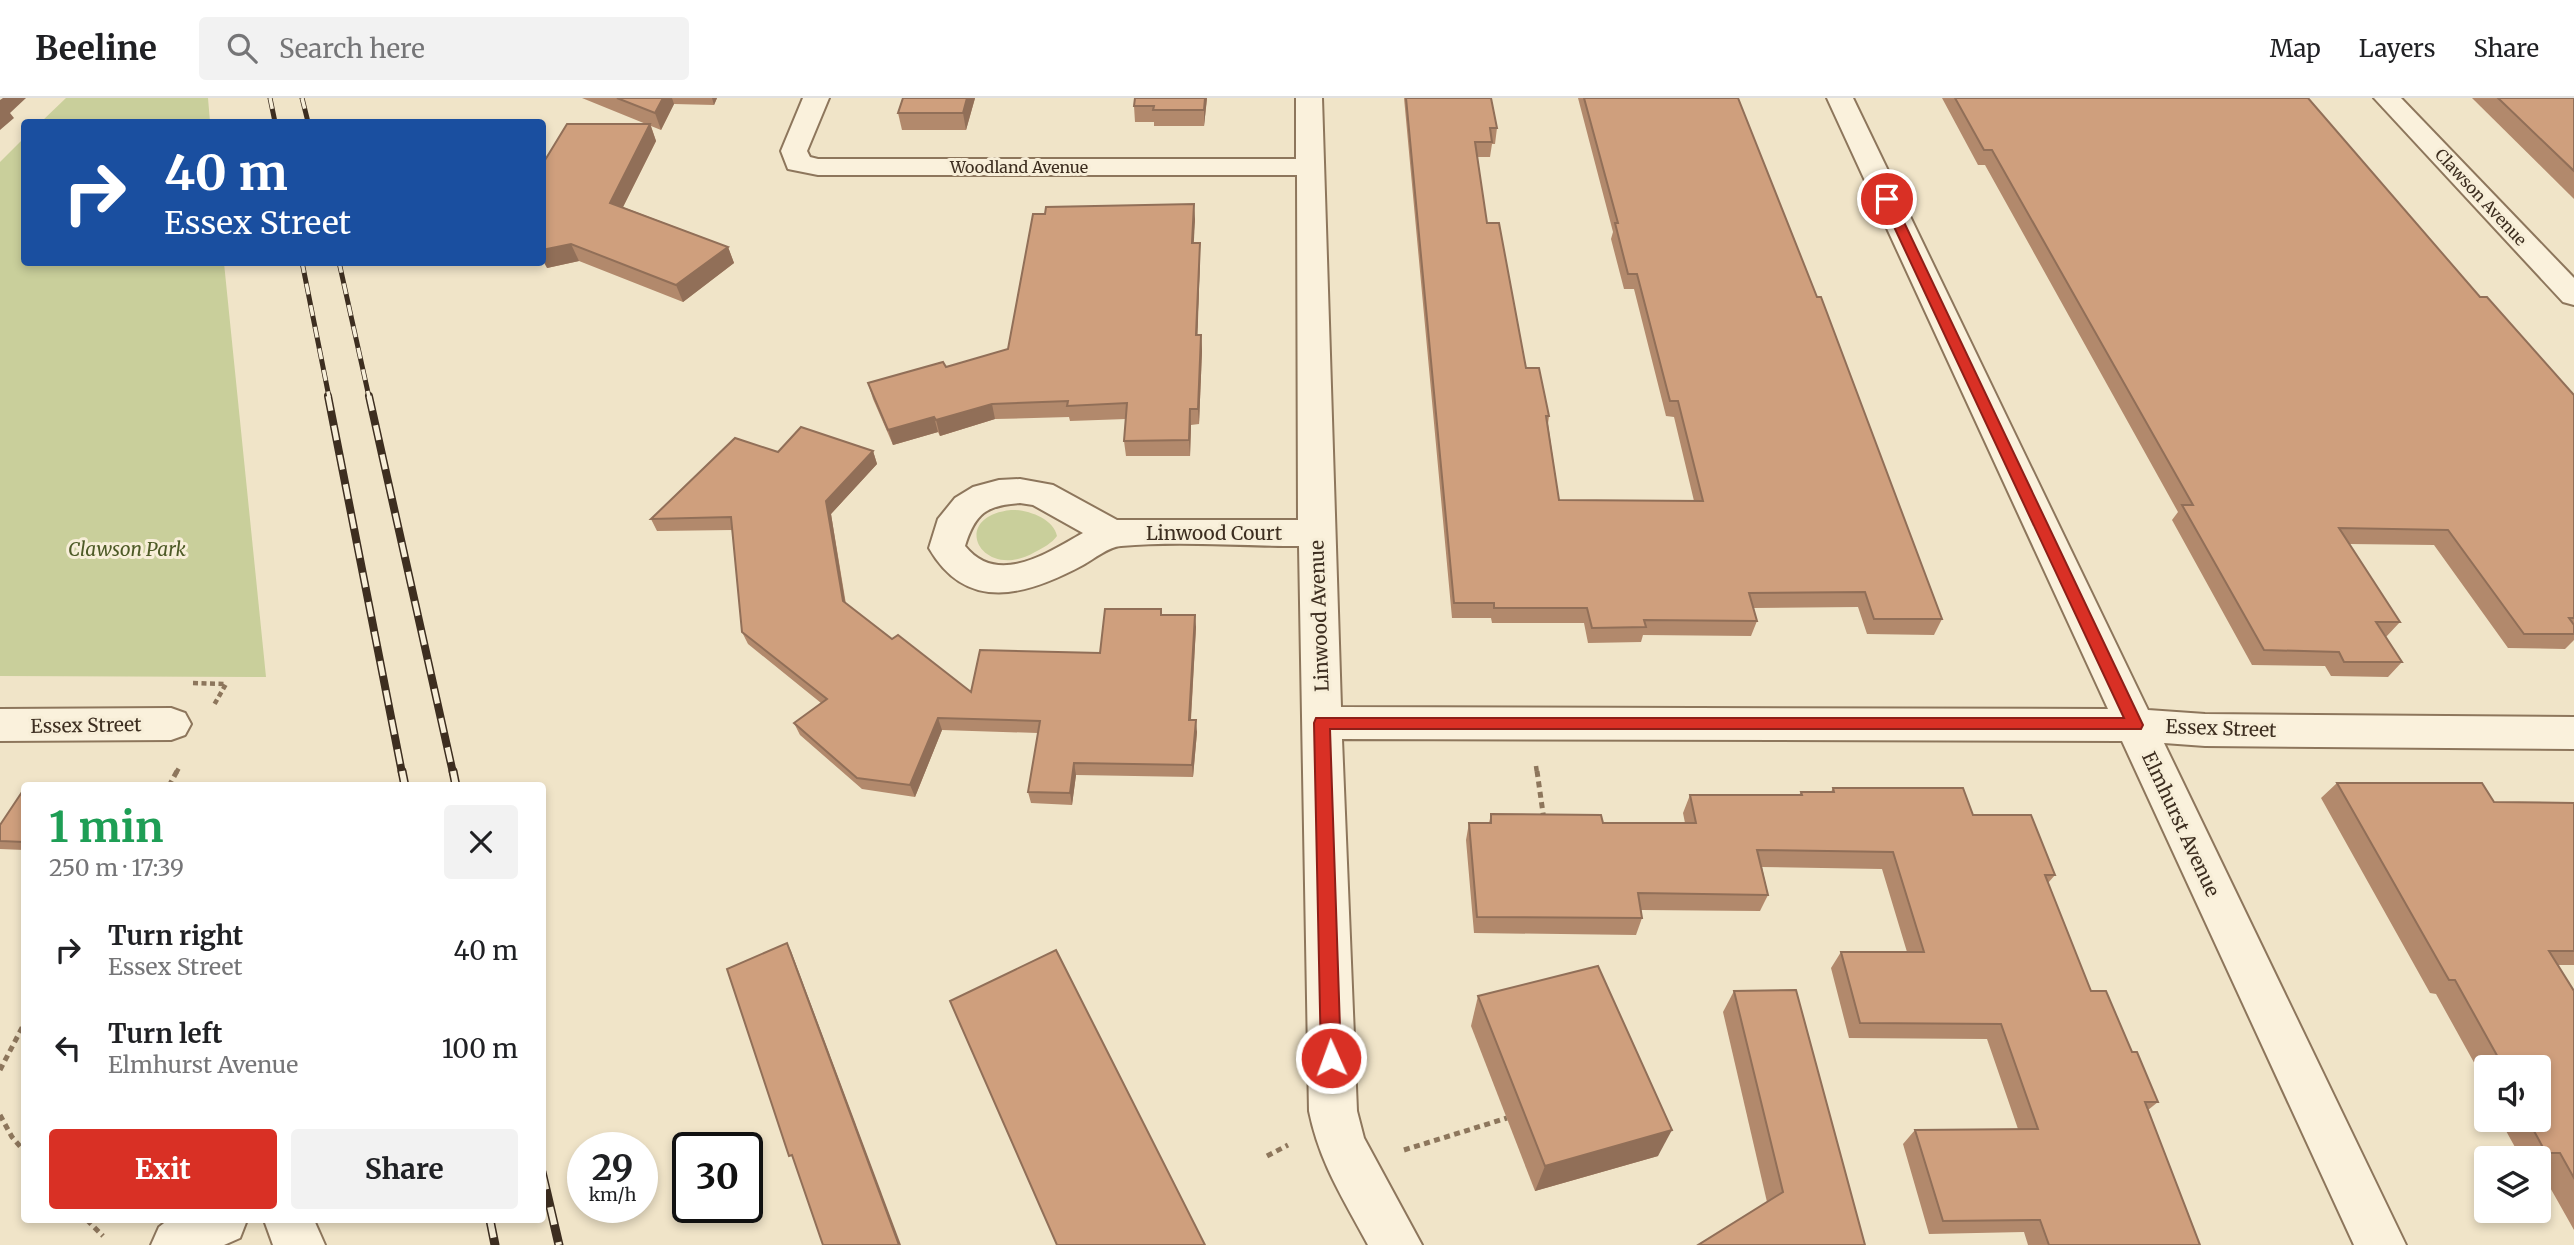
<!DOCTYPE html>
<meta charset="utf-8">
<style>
:root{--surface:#fff;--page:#f2f2f2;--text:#202124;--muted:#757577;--line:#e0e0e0;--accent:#d93025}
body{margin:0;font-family:Merriweather,serif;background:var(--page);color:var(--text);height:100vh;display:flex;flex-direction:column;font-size:26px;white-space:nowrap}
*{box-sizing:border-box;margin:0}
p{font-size:23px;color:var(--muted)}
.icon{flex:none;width:38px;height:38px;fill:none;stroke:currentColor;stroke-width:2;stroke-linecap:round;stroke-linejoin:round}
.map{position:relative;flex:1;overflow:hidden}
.side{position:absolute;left:21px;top:684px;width:525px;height:441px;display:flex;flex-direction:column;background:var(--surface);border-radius:7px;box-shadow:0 4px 10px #0003}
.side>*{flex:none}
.guide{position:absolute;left:21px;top:21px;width:525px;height:147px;border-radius:7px;box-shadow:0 4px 10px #0003;background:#1a4fa0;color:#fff;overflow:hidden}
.buttons{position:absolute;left:2474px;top:957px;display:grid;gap:14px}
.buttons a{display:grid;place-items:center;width:77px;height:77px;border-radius:7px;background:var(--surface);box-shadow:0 4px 10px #0003;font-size:35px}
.speed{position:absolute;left:567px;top:1034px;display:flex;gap:14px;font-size:35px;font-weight:700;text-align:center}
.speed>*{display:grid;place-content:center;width:91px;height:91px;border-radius:50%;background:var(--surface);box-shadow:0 4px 10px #0003;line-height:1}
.speed small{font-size:18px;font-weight:400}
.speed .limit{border:4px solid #111;border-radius:10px;background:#fff;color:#111}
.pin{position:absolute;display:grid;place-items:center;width:60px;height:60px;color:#fff;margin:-30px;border:4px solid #fff;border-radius:50%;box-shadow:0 2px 7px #0007}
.me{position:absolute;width:77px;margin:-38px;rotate:358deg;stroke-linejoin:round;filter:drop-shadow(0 0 5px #0008)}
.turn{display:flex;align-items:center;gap:24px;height:147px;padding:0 28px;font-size:32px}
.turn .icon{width:91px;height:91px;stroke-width:2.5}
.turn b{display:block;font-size:49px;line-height:60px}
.round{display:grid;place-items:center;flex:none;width:74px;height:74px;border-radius:7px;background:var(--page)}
.overview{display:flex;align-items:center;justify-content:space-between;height:119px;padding:0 28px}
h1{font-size:42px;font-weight:700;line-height:52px;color:#1e9e55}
.cta{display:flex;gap:14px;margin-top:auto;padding:14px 28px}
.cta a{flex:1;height:80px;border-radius:7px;background:var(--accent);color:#fff;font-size:28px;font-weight:700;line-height:80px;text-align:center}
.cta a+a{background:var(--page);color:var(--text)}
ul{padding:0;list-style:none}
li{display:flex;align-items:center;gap:21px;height:98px;padding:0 28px}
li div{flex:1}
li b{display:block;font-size:26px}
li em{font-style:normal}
header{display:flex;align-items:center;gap:42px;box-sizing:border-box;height:98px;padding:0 35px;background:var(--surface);border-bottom:2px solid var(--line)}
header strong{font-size:33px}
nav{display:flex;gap:38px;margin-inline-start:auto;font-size:24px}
.search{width:490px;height:63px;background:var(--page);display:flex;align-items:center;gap:18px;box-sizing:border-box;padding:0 24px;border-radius:7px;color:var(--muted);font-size:26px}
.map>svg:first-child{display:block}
.green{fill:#c9cf9b}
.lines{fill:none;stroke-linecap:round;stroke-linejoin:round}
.minor-casing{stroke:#8d765c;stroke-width:4}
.path-far1{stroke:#8d765c;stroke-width:4.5;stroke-dasharray:5 3.5;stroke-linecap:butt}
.path{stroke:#8d765c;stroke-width:5;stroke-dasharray:6 4.5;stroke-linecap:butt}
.minor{fill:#faf1dc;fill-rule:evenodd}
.rail-far2-casing{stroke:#3d2e20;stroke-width:5}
.rail-far1-casing{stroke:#3d2e20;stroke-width:8}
.rail-casing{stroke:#3d2e20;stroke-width:9}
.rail-far2{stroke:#f7eed8;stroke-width:3.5;stroke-dasharray:11;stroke-linecap:butt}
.rail-far1{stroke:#f7eed8;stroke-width:5;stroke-dasharray:15;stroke-linecap:butt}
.rail{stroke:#f7eed8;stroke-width:6;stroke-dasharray:18;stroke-linecap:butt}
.wall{fill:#b2896c}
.shaded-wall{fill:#916f58}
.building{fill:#cf9f7d;stroke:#916f58;stroke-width:2}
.route{fill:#d93025;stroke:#8d1f18;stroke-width:2}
.labels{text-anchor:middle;stroke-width:6;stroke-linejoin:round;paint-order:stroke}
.far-street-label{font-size:16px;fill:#3d2e20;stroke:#f7eed8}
.street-label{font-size:19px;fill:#3d2e20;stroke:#f7eed8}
.park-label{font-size:19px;font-style:italic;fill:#4d5a26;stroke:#f7eed8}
</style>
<header>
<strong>Beeline</strong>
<div class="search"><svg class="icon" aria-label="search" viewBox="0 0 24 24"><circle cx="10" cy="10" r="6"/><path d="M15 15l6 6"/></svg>Search here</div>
<nav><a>Map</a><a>Layers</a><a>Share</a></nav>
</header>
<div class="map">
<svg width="2574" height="1147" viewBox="0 0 2574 1147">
<rect width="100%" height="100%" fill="#f0e4c8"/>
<!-- green -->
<g class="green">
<polygon points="66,0 208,0 210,24 41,24"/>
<polygon points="24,40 24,164 224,165 266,579 0,578 0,64"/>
<path d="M 1011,412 C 1027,411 1054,421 1057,438 C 1052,445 1043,450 1035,454 C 982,485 947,419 1011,412 Z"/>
</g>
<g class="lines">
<defs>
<g id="minor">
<path d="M 803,0 L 829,0 L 807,53 L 810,59 L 818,61 L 1296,61 L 1296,0 L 1322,0 L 1341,609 L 2108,611 L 1827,0 L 1853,0 L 2148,612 L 2205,616 L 2574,619 L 2574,651 L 2205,648 L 2164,645 L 2406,1147 L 2354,1147 L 2122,643 L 1342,641 L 1357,1013 L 1364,1040 L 1422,1147 L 1368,1147 C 1343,1100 1320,1066 1309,1013 L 1299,448 C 1240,448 1179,443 1121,448 C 1108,449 1094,461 1083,467 C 1027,497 967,516 929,450 L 938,421 L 955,400 L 973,389 L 999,382 L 1020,381 L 1053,387 L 1117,422 L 1298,422 L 1297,77 L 818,77 L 788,71 L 781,53 ZM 1020,405 L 1033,407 L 1083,435 C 1047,455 998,489 965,448 C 975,416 986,407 1020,405 Z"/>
<polygon points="2374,0 2401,0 2574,180 2574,207 2563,204"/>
<polygon points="171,610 185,615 191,626 185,637 171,642 0,643 0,611"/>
<polygon points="168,1122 247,1122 240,1140 224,1147 151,1147 159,1129"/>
<polygon points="264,1122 314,1122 325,1147 273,1147"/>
</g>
</defs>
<!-- minor casing -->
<use href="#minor" class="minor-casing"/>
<!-- path-far1 -->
<g class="path-far1">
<polyline points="193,585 226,586 214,607"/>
<polyline points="1536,668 1537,675"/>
<polyline points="176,675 179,670"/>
</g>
<!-- path -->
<g class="path">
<polyline points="1537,673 1544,722"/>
<polyline points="169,688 177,673"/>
<polyline points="0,972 24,926"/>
<polyline points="0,1017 12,1039 24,1053"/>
<polyline points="1404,1052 1507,1020"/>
<polyline points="1267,1058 1288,1047"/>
<polyline points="87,1122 103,1138"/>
</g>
<!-- minor -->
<use href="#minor" class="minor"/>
<defs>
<g id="rail-far2">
<polyline points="270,0 275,24"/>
<polyline points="302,0 308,24"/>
<polyline points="302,164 329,299"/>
<polyline points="339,164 369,299"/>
</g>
<g id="rail-far1">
<polyline points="328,298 402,675"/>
<polyline points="369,298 453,675"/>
</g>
<g id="rail">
<polyline points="402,673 405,688"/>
<polyline points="453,673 456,688"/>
<polyline points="542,1074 559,1147"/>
<polyline points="490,1122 495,1147"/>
</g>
</defs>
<!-- rail-far2 casing -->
<use href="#rail-far2" class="rail-far2-casing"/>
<!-- rail-far1 casing -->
<use href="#rail-far1" class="rail-far1-casing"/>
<!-- rail casing -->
<use href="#rail" class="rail-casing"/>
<!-- rail-far2 -->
<use href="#rail-far2" class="rail-far2"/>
<!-- rail-far1 -->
<use href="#rail-far1" class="rail-far1"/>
<!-- rail -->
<use href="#rail" class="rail"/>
</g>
<!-- wall -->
<g class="wall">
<polygon points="582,0 717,0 714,7 674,6 661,32 651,28 656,43 623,109 728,149 734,165 683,204 579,163 547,170 646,26"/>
<polygon points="975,0 966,32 902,32 898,15"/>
<polygon points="1207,0 1204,28 1154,28 1154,24 1135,24 1134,8"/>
<polygon points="1404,0 1491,0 1497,30 1495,46 1492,46 1490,59 1477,59 1487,125 1526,270 1549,318 1548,326 1559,402 1694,403 1674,319 1666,318 1634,191 1624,191 1611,141 1613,134 1578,0 1738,0 1942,521 1934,537 1867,536 1858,509 1753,510 1757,523 1751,538 1643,537 1641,544 1588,545 1584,525 1492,525 1491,520 1452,520"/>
<polygon points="1942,0 2308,0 2480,199 2574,297 2574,542 2565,551 2508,550 2434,447 2349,446 2400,524 2386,539 2402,564 2388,579 2331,578 2325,568 2252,567 2172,422 2178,414 1985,67 1978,67"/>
<polygon points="2472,0 2574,0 2574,101"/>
<polygon points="1195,121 1193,145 1200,161 1197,237 1201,237 1202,253 1199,326 1191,327 1190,358 1126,358 1124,343 1126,321 1070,323 1069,319 995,321 940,338 938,334 893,347 873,301 868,285 946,269 1008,251"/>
<polygon points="873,353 877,366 831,416 846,506 892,541 971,594 1100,555 1161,517 1196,529 1191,622 1197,634 1193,679 1076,677 1072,707 1031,705 1028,694 1038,635 942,632 915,699 862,691 800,637 794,625 821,605 748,546 742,534 732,432 657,433 651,421 778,354"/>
<polygon points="2337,685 2494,704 2574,705 2574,867 2558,867 2574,893 2574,1132 2539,1070 2539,1060 2521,1060 2500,1022 2539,1022 2539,970 2487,970 2487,988 2436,896 2430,895 2321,700"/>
<polygon points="1833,690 1973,717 2055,777 2048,785 2091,893 2132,954 2158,1004 2148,1012 2200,1147 2028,1147 2024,1134 1929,1136 1903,1046 1915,1032 2018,1031 1987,941 1849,940 1831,870 1841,854 1907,854 1882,771 1762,769 1768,797 1760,813 1641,812 1642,820 1636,837 1474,835 1466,742 1469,725 1489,725 1491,716 1603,725 1685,725 1683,715 1690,697 1799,697 1801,694 1831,694"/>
<polygon points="24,691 24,752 0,751 0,727"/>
<polygon points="1734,893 1865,1147 1767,1104 1723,914"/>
<polygon points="1478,898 1658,1058 1535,1093 1471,928"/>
</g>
<!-- shaded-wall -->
<g class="shaded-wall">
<polygon points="3,0 26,0 10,15 14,20 0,32 0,2"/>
<polygon points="663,0 672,0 674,6 661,32 655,15"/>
<polygon points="712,0 717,0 714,7"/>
<polygon points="967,0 975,0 966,32 963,15"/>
<polygon points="1205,0 1207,0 1204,28 1204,12"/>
<polygon points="650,26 656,43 617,121 610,105"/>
<polygon points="1194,106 1195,121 1193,161 1192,145"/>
<polygon points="1200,145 1200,161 1197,253 1196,237"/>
<polygon points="571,146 579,163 547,170 542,161 542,152"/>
<polygon points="728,149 734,165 683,204 676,187"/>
<polygon points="1201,237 1202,253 1199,326 1198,311"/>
<polygon points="992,306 995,321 940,338 936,322"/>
<polygon points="1190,311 1191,327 1190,358 1189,342"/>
<polygon points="934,319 938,334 893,347 888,332"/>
<polygon points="873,353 877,366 831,416 847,516 843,503 826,403"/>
<polygon points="1195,517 1196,529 1190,634 1189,622"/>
<polygon points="938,620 942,632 915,699 910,687"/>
<polygon points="1196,622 1197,634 1193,679 1192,667"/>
<polygon points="1074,665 1076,677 1072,707 1070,695"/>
<polygon points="787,845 791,853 901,1147 899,1147"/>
<polygon points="1672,1032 1658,1058 1535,1093 1545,1068"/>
</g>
<!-- building -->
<g class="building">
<polygon points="617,0 663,0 655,15"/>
<polygon points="903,0 967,0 963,15 898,15"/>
<polygon points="1135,0 1205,0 1204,12 1153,12 1154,8 1134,8"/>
<polygon points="1406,0 1491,0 1497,30 1490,30 1492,44 1475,44 1487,125 1499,125 1526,270 1539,270 1549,318 1546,318 1559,402 1703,403 1678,303 1670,303 1637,176 1628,176 1615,125 1618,125 1584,0 1738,0 1817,199 1821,199 1942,521 1874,521 1865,494 1749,495 1757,523 1644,522 1646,529 1592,530 1587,510 1494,510 1494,505 1454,505"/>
<polygon points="1955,0 2308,0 2480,199 2487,199 2574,297 2574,520 2569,520 2574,527 2574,536 2524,536 2448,432 2339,430 2400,524 2376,524 2402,564 2344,564 2339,554 2264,552 2182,407 2193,407 1992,52 1984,52"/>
<polygon points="2498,0 2574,0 2574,73"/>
<polygon points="567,26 650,26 610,105 728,149 676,187 571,146 542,152 542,67"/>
<polygon points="1194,106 1192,145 1200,145 1196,237 1201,237 1198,311 1190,311 1189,342 1124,343 1127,305 1067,308 1068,303 992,306 936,322 934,319 888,332 868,285 943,264 946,269 1008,251 1033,116 1045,116 1046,109"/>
<polygon points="801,329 873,353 826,403 843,503 892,541 898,537 971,594 980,552 1100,555 1105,511 1161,511 1161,517 1195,517 1189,622 1196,622 1192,667 1074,665 1070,695 1028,694 1040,623 938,620 910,687 857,680 794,625 827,601 742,534 731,419 651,421 735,340 778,354"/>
<polygon points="2337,685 2482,685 2494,704 2574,705 2574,853 2549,853 2574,893 2574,1080 2560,1055 2546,1055 2528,1022 2539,1022 2539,970 2504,970 2455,882 2449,882"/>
<polygon points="28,686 95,686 94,688 27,688"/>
<polygon points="1833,690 1963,690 1973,717 2031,717 2055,777 2045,777 2091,893 2106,893 2132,954 2137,954 2158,1004 2145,1004 2200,1147 2049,1147 2040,1122 1943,1123 1915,1032 2038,1031 2001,926 1860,925 1841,854 1924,854 1893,754 1757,752 1768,797 1638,795 1642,820 1477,819 1469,725 1491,725 1491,716 1601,717 1603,725 1696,725 1690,697 1802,697 1801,694 1834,694"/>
<polygon points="24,691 24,744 0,743 0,727"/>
<polygon points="787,845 899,1147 823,1147 792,1057 789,1058 727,871"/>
<polygon points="1056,852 1205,1147 1057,1147 950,903"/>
<polygon points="1598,868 1672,1032 1545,1068 1478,898"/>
<polygon points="1796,892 1865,1147 1698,1147 1783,1094 1734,893"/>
</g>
<!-- route -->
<polygon class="route" points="1887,98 1893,101 2143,627 2141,631 1330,631 1341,960 1338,967 1331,970 1324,967 1321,960 1314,625 1316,620 2124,620 1881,101"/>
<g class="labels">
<!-- far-street labels -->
<g class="far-street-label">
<text x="1019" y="75">Woodland Avenue</text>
<text transform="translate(2481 99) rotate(47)" y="6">Clawson Avenue</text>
</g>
<!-- street labels -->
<g class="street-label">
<text x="1214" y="442">Linwood Court</text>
<text transform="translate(1319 518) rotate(-92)" y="7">Linwood Avenue</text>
<text transform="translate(86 627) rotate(-1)" y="7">Essex Street</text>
<text transform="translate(2221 630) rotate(2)" y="7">Essex Street</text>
<text transform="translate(2181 726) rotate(65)" y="7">Elmhurst Avenue</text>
</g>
<!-- park labels -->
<g class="park-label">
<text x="127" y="458">Clawson Park</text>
</g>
</g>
</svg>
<div class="buttons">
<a><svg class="icon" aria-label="sound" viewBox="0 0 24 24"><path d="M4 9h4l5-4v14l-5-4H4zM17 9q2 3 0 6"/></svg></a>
<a><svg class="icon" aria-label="layers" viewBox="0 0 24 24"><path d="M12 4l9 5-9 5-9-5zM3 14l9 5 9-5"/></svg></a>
</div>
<div class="speed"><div>29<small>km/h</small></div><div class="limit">30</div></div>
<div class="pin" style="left:1887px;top:101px;background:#d93025"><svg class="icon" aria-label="arrive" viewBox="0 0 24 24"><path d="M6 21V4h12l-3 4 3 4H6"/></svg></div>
<svg class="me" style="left:1331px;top:960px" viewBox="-20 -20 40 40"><circle r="17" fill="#d93025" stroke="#fff" stroke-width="3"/><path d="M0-11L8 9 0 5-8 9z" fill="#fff"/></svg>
<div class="guide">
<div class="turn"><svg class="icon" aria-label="right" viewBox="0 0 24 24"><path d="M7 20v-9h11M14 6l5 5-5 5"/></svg><div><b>40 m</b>Essex Street</div></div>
</div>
<section class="side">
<div class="overview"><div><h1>1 min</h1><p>250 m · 17:39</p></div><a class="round"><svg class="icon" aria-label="close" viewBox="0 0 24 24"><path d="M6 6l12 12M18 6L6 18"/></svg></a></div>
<ul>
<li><svg class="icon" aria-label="right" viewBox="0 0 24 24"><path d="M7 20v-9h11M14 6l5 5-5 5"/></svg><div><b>Turn right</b><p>Essex Street</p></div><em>40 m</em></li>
<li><svg class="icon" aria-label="left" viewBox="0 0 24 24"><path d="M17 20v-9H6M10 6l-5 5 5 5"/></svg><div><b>Turn left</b><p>Elmhurst Avenue</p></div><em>100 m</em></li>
</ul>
<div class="cta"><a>Exit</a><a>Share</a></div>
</section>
</div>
